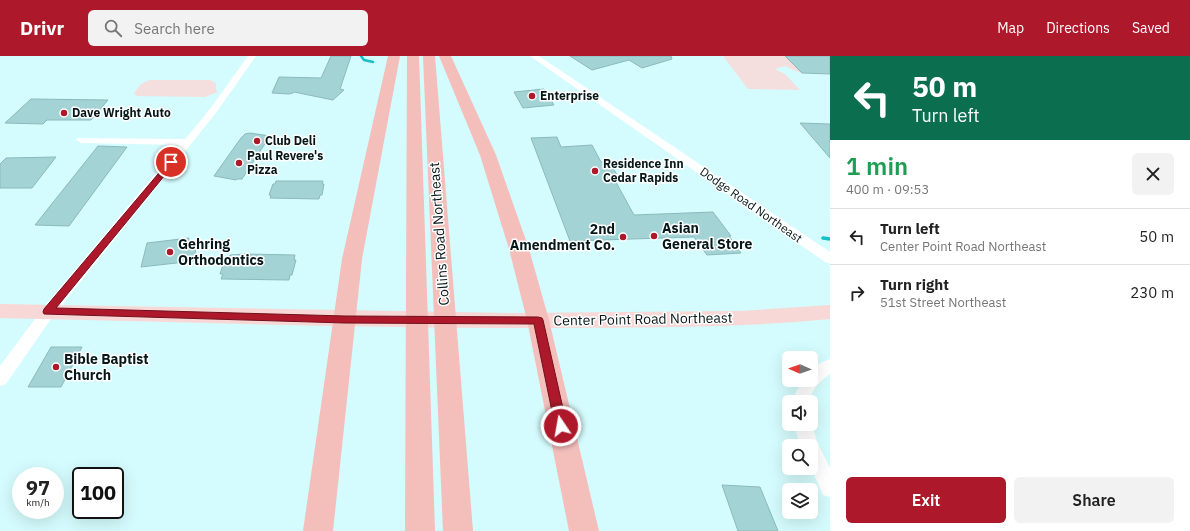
<!DOCTYPE html>
<meta charset="utf-8">
<style>
:root{--surface:#fff;--page:#f2f2f2;--text:#222;--muted:#767676;--line:#e0e0e0;--accent:#ad192b}
body{margin:0;font-family:"IBM Plex Sans",sans-serif;background:var(--page);color:var(--text);height:100vh;display:flex;flex-direction:column;font-size:15px;white-space:nowrap}
*{box-sizing:border-box;margin:0}
p{font-size:13px;color:var(--muted)}
.icon{flex:none;width:22px;height:22px;fill:none;stroke:currentColor;stroke-width:2;stroke-linecap:round;stroke-linejoin:round}
.map{position:relative;flex:1;overflow:hidden}
.panel{display:flex;flex-direction:column;background:var(--surface);width:360px}
.panel>*{flex:none}
.guide{background:#0b6e4f;color:#fff;overflow:hidden}
.needle{width:26px;rotate:272deg}
.tools{position:absolute;left:782px;top:295px;display:grid;gap:8px}
.tools a{display:grid;place-items:center;width:36px;height:36px;border-radius:6px;background:var(--surface);box-shadow:0 4px 16px #0002;font-size:20px}
.speed{position:absolute;left:12px;top:411px;display:flex;gap:8px;font-size:20px;font-weight:700;text-align:center}
.speed>*{display:grid;place-content:center;width:52px;height:52px;border-radius:50%;background:var(--surface);box-shadow:0 4px 16px #0002;line-height:1}
.speed small{font-size:10px;font-weight:400}
.speed .limit{border:2px solid #111;border-radius:6px;background:#fff;color:#111}
.pin{position:absolute;display:grid;place-items:center;width:34px;height:34px;color:#fff;margin:-17px;border:2px solid #fff;border-radius:50%;box-shadow:0 1px 4px #0007}
.me{position:absolute;width:44px;margin:-22px;rotate:348deg;stroke-linejoin:round;filter:drop-shadow(0 0 3px #0008)}
.turn{display:flex;align-items:center;gap:14px;height:84px;padding:0 16px;font-size:18px}
.turn .icon{width:52px;height:52px;stroke-width:2.5}
.turn b{display:block;font-size:28px;line-height:34px}
.round{display:grid;place-items:center;flex:none;width:42px;height:42px;border-radius:6px;background:var(--page)}
.head{display:flex;align-items:center;justify-content:space-between;height:68px;padding:0 16px}
h1{font-size:24px;font-weight:600;line-height:30px;color:#1e9e55}
.cta{display:flex;gap:8px;margin-top:auto;padding:8px 16px}
.cta a{flex:1;height:46px;border-radius:6px;background:var(--accent);color:#fff;font-size:16px;font-weight:600;line-height:46px;text-align:center}
.cta a+a{background:var(--page);color:var(--text)}
ul{padding:0;list-style:none}
li{display:flex;align-items:center;gap:12px;height:56px;padding:0 16px;border-top:1px solid var(--line)}
li div{flex:1}
li b{display:block;font-size:15px}
li em{font-style:normal}
header{display:flex;align-items:center;gap:24px;box-sizing:border-box;height:56px;padding:0 20px;background:var(--accent);color:#fff}
header strong{font-size:19px}
nav{display:flex;gap:22px;margin-inline-start:auto;font-size:14px}
.search{width:280px;height:36px;background:var(--page);display:flex;align-items:center;gap:10px;box-sizing:border-box;padding:0 14px;border-radius:6px;color:var(--muted);font-size:15px}
main{display:flex;flex:1;min-height:0}
.map>svg:first-child{display:block}
.green{fill:#f4dfde}
.lines{fill:none;stroke-linecap:round;stroke-linejoin:round}
.stream-far1{stroke:#16c0c7;stroke-width:2.5}
.stream{stroke:#16c0c7;stroke-width:3.5}
.building{fill:#a4d3d6;stroke:#8bbabc}
.minor{fill:#fff;fill-rule:evenodd}
.major{fill:#f8d8d6;fill-rule:evenodd}
.highway{fill:#f4bebb;fill-rule:evenodd}
.route{fill:#ad192b;stroke:#70101c}
.poi-dot{fill:#ad192b;stroke:#fff;stroke-width:1.5}
.labels{text-anchor:middle;stroke-width:3;stroke-linejoin:round;paint-order:stroke}
.far-poi-label{font-size:12px;font-weight:bold;fill:#051718;stroke:#fff;text-anchor:start}
.far-street-label{font-size:12px;fill:#051718;stroke:#fff}
.poi-label{font-size:14px;font-weight:bold;fill:#051718;stroke:#fff;text-anchor:start}
.street-label{font-size:14px;fill:#051718;stroke:#fff}
</style>
<header>
<strong>Drivr</strong>
<div class="search"><svg class="icon" aria-label="search" viewBox="0 0 24 24"><circle cx="10" cy="10" r="6"/><path d="M15 15l6 6"/></svg>Search here</div>
<nav><a>Map</a><a>Directions</a><a>Saved</a></nav>
</header>
<main>
<div class="map">
<svg width="830" height="475" viewBox="0 0 830 475">
<rect width="100%" height="100%" fill="#d4fbfd"/>
<!-- green -->
<g class="green">
<polygon points="723,0 785,0 803,18 785,10 775,13 785,18 800,34 748,33"/>
<polygon points="150,24 210,24 216,27 216,34 218,36 205,41 137,40 134,37 141,28"/>
</g>
<g class="lines">
<!-- stream-far1 -->
<polyline class="stream-far1" points="361,0 364,4 373,6"/>
<!-- stream -->
<polyline class="stream" points="823,182 830,183"/>
</g>
<!-- building -->
<g class="building">
<polygon points="331,0 351,0 340,33 344,34 333,44 294,36 293,37 289,38 272,37 279,21 321,22"/>
<polygon points="570,0 671,0 672,3 642,12 629,4 592,14"/>
<polygon points="785,0 830,0 830,18 802,17"/>
<polygon points="544,33 554,49 523,52 514,36"/>
<polygon points="31,43 108,44 91,64 47,64 43,68 5,67"/>
<polygon points="800,67 830,68 830,102"/>
<polygon points="250,77 270,80 242,123 237,123 236,124 214,120 241,82 245,78"/>
<polygon points="557,81 561,91 592,89 601,106 610,106 617,119 612,119 634,159 713,156 731,180 729,180 741,197 707,199 694,181 570,185 531,82"/>
<polygon points="98,90 127,91 69,170 35,169"/>
<polygon points="56,101 32,132 0,132 0,108 6,102"/>
<polygon points="276,125 323,125 322,128 324,128 322,139 320,139 319,143 270,142 271,139 269,139 273,128 275,128"/>
<polygon points="189,182 188,186 197,185 194,205 141,211 147,187"/>
<polygon points="244,198 295,199 294,204 296,204 292,219 290,219 289,224 221,223 223,218 220,218 225,203 228,203 230,199"/>
<polygon points="51,291 82,291 61,331 28,331"/>
<polygon points="722,429 760,431 778,475 738,475"/>
</g>
<g class="lines">
<!-- minor -->
<g class="minor">
<polygon points="248,0 256,0 216,57 53,260 6,328 0,330 0,310 43,252 179,89 81,87 76,84 77,82 185,83 210,53"/>
<polygon points="530,0 539,0 830,196 830,208 825,206"/>
<path d="M 830,303 L 830,318 C 821,324 811,334 809,346 L 793,346 L 796,336 L 803,324 L 811,324 L 811,314 L 820,307 Z"/>
<polygon points="793,368 811,368 819,390 830,412 830,441 823,439 811,412 811,390 801,390"/>
</g>
<!-- major -->
<path class="major" d="M 0,248 L 514,257 L 740,255 L 830,249 L 830,263 C 739,272 647,271 555,272 C 370,273 185,266 0,262 Z"/>
<!-- highway -->
<g class="highway">
<polygon points="388,0 400,0 362,203 333,475 303,475 342,203"/>
<polygon points="407,0 419,0 435,475 405,475"/>
<polygon points="423,0 435,0 473,475 443,475"/>
<polygon points="439,0 451,0 496,99 529,193 549,264 599,475 569,475 527,264 509,193 480,99"/>
</g>
</g>
<!-- route -->
<polygon class="route" points="171,104 174,105 174,108 56,252 345,260 538,261 542,262 543,264 567,370 565,373 561,375 557,373 555,370 534,268 345,267 44,258 43,256 44,253 169,105"/>
<!-- markers -->
<g class="poi-dot">
<circle cx="532" cy="40" r="4"/>
<circle cx="64" cy="57" r="4"/>
<circle cx="257" cy="85" r="4"/>
<circle cx="239" cy="107" r="4"/>
<circle cx="595" cy="115" r="4"/>
<circle cx="654" cy="180" r="4"/>
<circle cx="623" cy="181" r="4"/>
<circle cx="170" cy="196" r="4"/>
<circle cx="56" cy="311" r="4"/>
</g>
<g class="labels">
<!-- far-poi labels -->
<g class="far-poi-label">
<text x="540" y="44">Enterprise</text>
<text x="72" y="61">Dave Wright Auto</text>
<text x="265" y="89">Club Deli</text>
<text x="247" y="104">Paul Revere's<tspan x="247" dy="14">Pizza</tspan></text>
<text x="603" y="112">Residence Inn<tspan x="603" dy="14">Cedar Rapids</tspan></text>
</g>
<!-- far-street labels -->
<g class="far-street-label">
<text transform="translate(751 149) rotate(35)" y="4">Dodge Road Northeast</text>
</g>
<!-- poi labels -->
<g class="poi-label">
<text x="662" y="177">Asian<tspan x="662" dy="16">General Store</tspan></text>
<text x="615" y="178" text-anchor="end">2nd<tspan x="615" dy="16">Amendment Co.</tspan></text>
<text x="178" y="193">Gehring<tspan x="178" dy="16">Orthodontics</tspan></text>
<text x="64" y="308">Bible Baptist<tspan x="64" dy="16">Church</tspan></text>
</g>
<!-- street labels -->
<g class="street-label">
<text transform="translate(439 178) rotate(-94)" y="5">Collins Road Northeast</text>
<text transform="translate(643 263) rotate(-1)" y="5">Center Point Road Northeast</text>
</g>
</g>
</svg>
<div class="tools">
<a><svg class="needle" viewBox="-14 -14 28 28"><path d="M0-13l5 13h-10z" fill="#e53935"/><path d="M0 13l5-13h-10z" fill="#767676"/></svg></a>
<a><svg class="icon" aria-label="sound" viewBox="0 0 24 24"><path d="M4 9h4l5-4v14l-5-4H4zM17 9q2 3 0 6"/></svg></a>
<a><svg class="icon" aria-label="search" viewBox="0 0 24 24"><circle cx="10" cy="10" r="6"/><path d="M15 15l6 6"/></svg></a>
<a><svg class="icon" aria-label="layers" viewBox="0 0 24 24"><path d="M12 4l9 5-9 5-9-5zM3 14l9 5 9-5"/></svg></a>
</div>
<div class="speed"><div>97<small>km/h</small></div><div class="limit">100</div></div>
<div class="pin" style="left:171px;top:106px;background:#d93025"><svg class="icon" aria-label="arrive" viewBox="0 0 24 24"><path d="M6 21V4h12l-3 4 3 4H6"/></svg></div>
<svg class="me" style="left:561px;top:370px" viewBox="-20 -20 40 40"><circle r="17" fill="#ad192b" stroke="#fff" stroke-width="3"/><path d="M0-11L8 9 0 5-8 9z" fill="#fff"/></svg>
</div>
<section class="panel">
<div class="guide">
<div class="turn"><svg class="icon" aria-label="left" viewBox="0 0 24 24"><path d="M17 20v-9H6M10 6l-5 5 5 5"/></svg><div><b>50 m</b>Turn left</div></div>
</div>
<div class="head"><div><h1>1 min</h1><p>400 m · 09:53</p></div><a class="round"><svg class="icon" aria-label="close" viewBox="0 0 24 24"><path d="M6 6l12 12M18 6L6 18"/></svg></a></div>
<ul>
<li><svg class="icon" aria-label="left" viewBox="0 0 24 24"><path d="M17 20v-9H6M10 6l-5 5 5 5"/></svg><div><b>Turn left</b><p>Center Point Road Northeast</p></div><em>50 m</em></li>
<li><svg class="icon" aria-label="right" viewBox="0 0 24 24"><path d="M7 20v-9h11M14 6l5 5-5 5"/></svg><div><b>Turn right</b><p>51st Street Northeast</p></div><em>230 m</em></li>
</ul>
<div class="cta"><a>Exit</a><a>Share</a></div>
</section>
</main>
